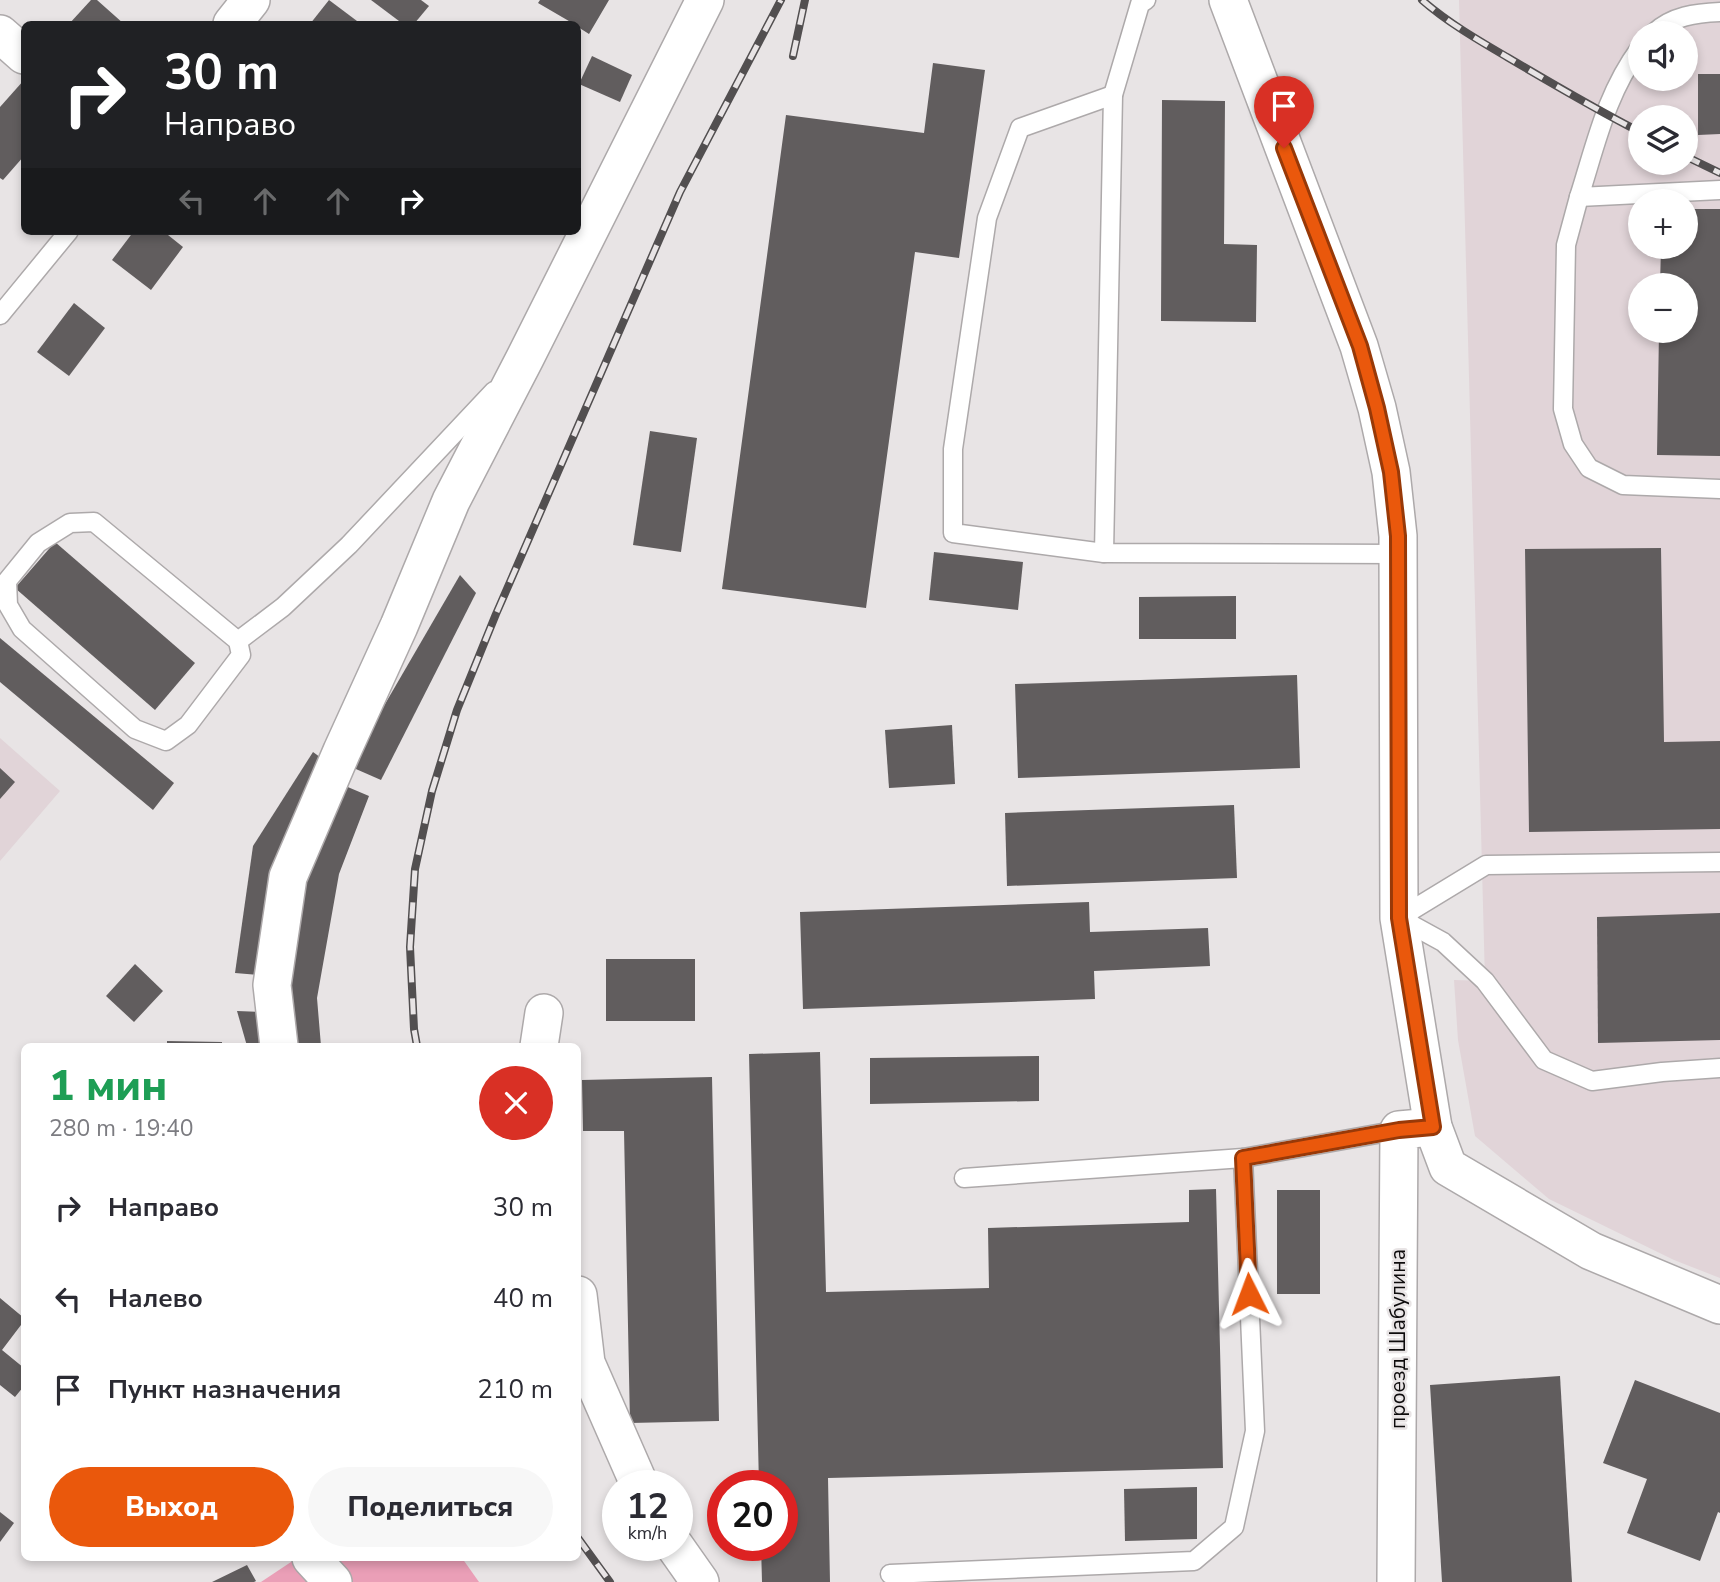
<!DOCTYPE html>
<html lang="ru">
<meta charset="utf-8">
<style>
:root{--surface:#fff;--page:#f7f7f7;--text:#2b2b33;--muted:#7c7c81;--accent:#ea580c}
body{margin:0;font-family:"Nunito Sans",sans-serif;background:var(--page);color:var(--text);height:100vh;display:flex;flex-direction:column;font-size:26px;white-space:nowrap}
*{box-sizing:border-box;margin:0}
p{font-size:23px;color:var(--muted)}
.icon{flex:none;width:38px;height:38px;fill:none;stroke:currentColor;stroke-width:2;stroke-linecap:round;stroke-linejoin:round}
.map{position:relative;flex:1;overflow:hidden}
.drawer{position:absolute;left:21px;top:1043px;width:560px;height:518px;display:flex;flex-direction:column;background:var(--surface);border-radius:10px;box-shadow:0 4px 10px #0003}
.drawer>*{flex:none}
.guide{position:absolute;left:21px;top:21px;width:560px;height:214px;border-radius:10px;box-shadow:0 4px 10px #0003;background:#202124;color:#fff;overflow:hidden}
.tools{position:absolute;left:1628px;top:21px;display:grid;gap:14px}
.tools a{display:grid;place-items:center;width:70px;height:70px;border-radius:50%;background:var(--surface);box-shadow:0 4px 10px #0003;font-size:35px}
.speed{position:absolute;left:602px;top:1470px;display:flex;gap:14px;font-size:35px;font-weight:700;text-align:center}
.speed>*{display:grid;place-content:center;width:91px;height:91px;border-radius:50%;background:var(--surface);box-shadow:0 4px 10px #0003;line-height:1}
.speed small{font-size:18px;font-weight:400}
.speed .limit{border:10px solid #d22;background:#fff;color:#111}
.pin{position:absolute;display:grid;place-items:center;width:60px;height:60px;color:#fff;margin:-72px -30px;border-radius:50% 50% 50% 0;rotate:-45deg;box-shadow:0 0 7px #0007}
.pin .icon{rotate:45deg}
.me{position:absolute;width:77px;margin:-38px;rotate:357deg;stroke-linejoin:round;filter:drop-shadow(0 0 5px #0008)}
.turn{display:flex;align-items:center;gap:24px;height:147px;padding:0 28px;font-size:32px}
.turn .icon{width:91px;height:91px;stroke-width:2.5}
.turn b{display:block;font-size:49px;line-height:60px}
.lanes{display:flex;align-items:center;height:66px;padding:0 28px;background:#0003;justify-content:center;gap:35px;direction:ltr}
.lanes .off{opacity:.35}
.round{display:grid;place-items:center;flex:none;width:74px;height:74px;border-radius:37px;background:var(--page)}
.head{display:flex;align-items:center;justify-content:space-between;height:119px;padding:0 28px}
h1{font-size:42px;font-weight:800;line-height:52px;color:#1e9e55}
.cta{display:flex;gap:14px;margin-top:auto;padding:14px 28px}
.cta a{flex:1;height:80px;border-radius:42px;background:var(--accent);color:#fff;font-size:28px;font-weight:800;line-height:80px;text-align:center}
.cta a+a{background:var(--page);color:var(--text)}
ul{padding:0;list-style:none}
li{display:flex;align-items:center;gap:21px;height:91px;padding:0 28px}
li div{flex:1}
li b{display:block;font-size:26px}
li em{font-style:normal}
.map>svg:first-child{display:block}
.built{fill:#e1d4d8;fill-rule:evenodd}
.green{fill:#ea9fb7}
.building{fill:#615d5e}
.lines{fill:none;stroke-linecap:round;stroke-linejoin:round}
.lane-casing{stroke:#ada9aa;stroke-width:21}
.street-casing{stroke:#ada9aa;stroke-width:40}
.lane{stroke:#fff;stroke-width:18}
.street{stroke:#fff;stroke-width:37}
.rail-casing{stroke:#524f50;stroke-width:8}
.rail{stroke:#e8e4e5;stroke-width:5;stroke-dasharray:16;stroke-linecap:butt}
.route-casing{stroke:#983908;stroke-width:18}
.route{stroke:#ea580c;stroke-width:12}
.labels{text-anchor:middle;stroke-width:5;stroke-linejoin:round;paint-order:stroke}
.street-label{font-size:21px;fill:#0d0b0c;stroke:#e8e4e5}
</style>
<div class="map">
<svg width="1720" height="1582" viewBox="0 0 1720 1582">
<rect width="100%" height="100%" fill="#e8e4e5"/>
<!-- built -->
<g class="built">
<path d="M 1459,0 L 1720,0 L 1720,1278 L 1674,1260 L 1549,1199 L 1475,1136 L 1458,1040 L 1454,980 L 1485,981 ZM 1640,33 L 1685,33 L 1685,79 L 1640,79 ZM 1640,117 L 1685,117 L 1685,163 L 1640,163 ZM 1640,201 L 1685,201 L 1685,247 L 1640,247 ZM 1640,285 L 1685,285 L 1685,331 L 1640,331 Z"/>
<polygon points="0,738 60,791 0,861"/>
</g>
<!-- green -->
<polygon class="green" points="297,1558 462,1558 479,1582 261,1582"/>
<!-- building -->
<g class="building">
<polygon points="91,0 97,0 124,24 69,24"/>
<polygon points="329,0 361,24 310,24"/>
<polygon points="371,0 421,0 429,6 414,24 403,24"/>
<polygon points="540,0 609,0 589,34 578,27 578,24 574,24 538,3"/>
<polygon points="592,56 632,75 620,102 579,84"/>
<polygon points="933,63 985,70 959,258 915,252 866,608 722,589 786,115 924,133"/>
<polygon points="1698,74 1720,74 1720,134 1698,135"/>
<polygon points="24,80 24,156 3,180 0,178 0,107"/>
<polygon points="1162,100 1225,101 1224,244 1257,245 1256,322 1161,321"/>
<polygon points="1685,209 1720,209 1720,456 1657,455 1659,331 1685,331 1685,285 1660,285 1661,247 1685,247"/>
<polygon points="134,231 163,231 183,247 151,290 112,260"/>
<polygon points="74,303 105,328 69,376 37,352"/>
<polygon points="650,431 697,438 681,552 633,545"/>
<polygon points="55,542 195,663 155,710 15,588"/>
<polygon points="1661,548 1664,742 1720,741 1720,829 1529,832 1525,549"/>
<polygon points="934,552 1023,562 1018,610 929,600"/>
<polygon points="460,575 476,593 381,780 349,766"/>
<polygon points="1236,596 1236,639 1139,639 1139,597"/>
<polygon points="0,638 174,783 153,810 0,682"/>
<polygon points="1297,675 1300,768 1018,778 1015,684"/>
<polygon points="952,725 955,784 889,788 885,730"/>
<polygon points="313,752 328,763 259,975 235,973 253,846"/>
<polygon points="0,768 15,782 0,799"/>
<polygon points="343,785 369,796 339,874 317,998 321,1046 292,1046 288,1005 305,871"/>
<polygon points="1234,805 1237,878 1007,886 1005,813"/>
<polygon points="1089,902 1090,932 1208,928 1210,966 1094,971 1095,999 803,1009 800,912"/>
<polygon points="1720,913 1720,1040 1598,1043 1597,917"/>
<rect x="606" y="959" width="89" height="62"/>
<polygon points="135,964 163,991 134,1022 106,996"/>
<polygon points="237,1011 263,1012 269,1046 247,1046"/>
<polygon points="167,1041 222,1042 222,1046 167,1046"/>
<polygon points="820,1052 826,1292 989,1288 988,1228 1189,1222 1189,1190 1216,1189 1223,1468 828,1478 830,1582 762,1582 761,1545 782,1545 782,1486 759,1486 749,1054"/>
<polygon points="1039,1056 1039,1101 870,1104 870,1058"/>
<polygon points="712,1077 719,1421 630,1423 624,1131 583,1131 582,1080"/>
<rect x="1277" y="1190" width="43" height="104"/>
<polygon points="0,1298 24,1318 24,1321 2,1350 24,1368 24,1386 15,1397 0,1385"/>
<polygon points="1560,1376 1572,1582 1442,1582 1430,1385"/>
<polygon points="1635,1380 1720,1413 1720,1513 1718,1512 1700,1561 1627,1533 1647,1479 1603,1463"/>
<polygon points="1197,1487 1197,1539 1125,1541 1124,1489"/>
<polygon points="0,1512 14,1523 0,1542"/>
<polygon points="247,1565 256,1581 254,1582 212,1582"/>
</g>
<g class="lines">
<defs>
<g id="lane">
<polyline points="1146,0 1140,4 1113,95 1104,553 1398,554"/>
<path d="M 1654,33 C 1672,16 1696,13 1720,12"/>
<path d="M 1640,48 C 1606,94 1596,144 1579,197 L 1720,190"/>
<polyline points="1579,197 1566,245 1563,409 1573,444 1589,468 1623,485 1720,489"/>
<polyline points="0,315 69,231"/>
<polyline points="1104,553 953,533 953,449 987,218 1020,128 1113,95"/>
<polyline points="238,641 241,655 188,725 166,741 135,729 22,629 8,605 7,581 38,543 70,523 94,522 238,641 283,607 349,545 494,391"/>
<polyline points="1399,918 1486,865 1720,862"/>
<polyline points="1401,919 1443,942 1485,981 1544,1060 1592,1081 1662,1072 1720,1068"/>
<polyline points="964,1178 1243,1158 1399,1130"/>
<polyline points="890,1574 1194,1561 1234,1527 1255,1431 1243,1158"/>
</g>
<g id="street">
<polyline points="1228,0 1359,346 1377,408 1391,472 1398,536 1399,918 1433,1127 1448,1167 1591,1251 1720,1305"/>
<polyline points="232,24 251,0"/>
<polyline points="0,34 24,55"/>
<polyline points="279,1046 272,985 288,877 342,751 399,626 451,501 525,358 705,0"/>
<polyline points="539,1046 544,1013"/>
<polyline points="578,1295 586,1363 640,1486"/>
<polyline points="674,1545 700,1582"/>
<polyline points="311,1558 333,1582"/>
<polyline points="1396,1582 1399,1130 1433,1127"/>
</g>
</defs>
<!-- lane casing -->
<use href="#lane" class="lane-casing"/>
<!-- street casing -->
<use href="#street" class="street-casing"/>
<!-- lane -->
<use href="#lane" class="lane"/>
<!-- street -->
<use href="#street" class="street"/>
<defs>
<g id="rail">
<path d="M 1422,0 C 1447,22 1478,40 1507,57 C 1551,83 1595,109 1640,132"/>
<polyline points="793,56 805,0"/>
<polyline points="1685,156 1720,173"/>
<polyline points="417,1046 414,1029 410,947 415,869 432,791 457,710 496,614 680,192 781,0"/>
<polyline points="578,1538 610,1582"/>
</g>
</defs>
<!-- rail casing -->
<use href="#rail" class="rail-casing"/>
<!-- rail -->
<use href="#rail" class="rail"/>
</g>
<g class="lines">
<defs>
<polyline id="route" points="1249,1294 1243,1158 1399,1130 1433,1127 1399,918 1398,536 1391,472 1377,408 1360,346 1284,148"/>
</defs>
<!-- route casing -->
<use href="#route" class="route-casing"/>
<!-- route -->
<use href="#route" class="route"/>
</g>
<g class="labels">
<!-- street labels -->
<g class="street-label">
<text transform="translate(1398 1339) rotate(-90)" y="7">проезд Шабулина</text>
</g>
</g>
</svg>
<div class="tools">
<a><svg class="icon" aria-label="sound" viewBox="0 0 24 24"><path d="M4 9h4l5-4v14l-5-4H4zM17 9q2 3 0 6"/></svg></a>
<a><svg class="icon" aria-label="layers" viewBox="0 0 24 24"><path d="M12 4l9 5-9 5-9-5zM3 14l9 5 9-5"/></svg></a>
<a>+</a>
<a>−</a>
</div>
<div class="speed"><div>12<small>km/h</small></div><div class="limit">20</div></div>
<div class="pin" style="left:1284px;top:148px;background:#d93025"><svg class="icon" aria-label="arrive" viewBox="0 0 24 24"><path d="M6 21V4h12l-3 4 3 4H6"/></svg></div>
<svg class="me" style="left:1249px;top:1294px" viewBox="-20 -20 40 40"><path d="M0-17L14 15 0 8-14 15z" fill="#ea580c" stroke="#fff" stroke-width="4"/></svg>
<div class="guide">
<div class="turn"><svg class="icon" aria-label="right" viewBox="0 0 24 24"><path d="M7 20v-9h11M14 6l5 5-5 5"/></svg><div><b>30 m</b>Направо</div></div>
<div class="lanes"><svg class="icon off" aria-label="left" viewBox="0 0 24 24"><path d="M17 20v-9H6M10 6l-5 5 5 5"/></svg><svg class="icon off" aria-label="ahead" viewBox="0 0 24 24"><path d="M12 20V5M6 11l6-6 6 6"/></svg><svg class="icon off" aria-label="ahead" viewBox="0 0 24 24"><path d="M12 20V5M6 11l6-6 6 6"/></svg><svg class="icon" aria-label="right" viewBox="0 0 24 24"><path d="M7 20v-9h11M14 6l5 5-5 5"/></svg></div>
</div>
<section class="drawer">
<div class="head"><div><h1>1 мин</h1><p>280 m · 19:40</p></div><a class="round" style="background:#d93025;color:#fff"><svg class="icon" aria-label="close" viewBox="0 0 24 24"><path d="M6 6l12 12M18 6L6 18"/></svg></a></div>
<ul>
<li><svg class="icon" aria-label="right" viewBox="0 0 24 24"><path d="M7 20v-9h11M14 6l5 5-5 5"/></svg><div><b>Направо</b></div><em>30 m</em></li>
<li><svg class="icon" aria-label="left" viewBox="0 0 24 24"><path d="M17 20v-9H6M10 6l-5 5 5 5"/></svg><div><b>Налево</b></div><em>40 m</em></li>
<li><svg class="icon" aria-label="arrive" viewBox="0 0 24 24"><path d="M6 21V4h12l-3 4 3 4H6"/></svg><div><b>Пункт назначения</b></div><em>210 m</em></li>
</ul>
<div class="cta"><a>Выход</a><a>Поделиться</a></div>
</section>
</div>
